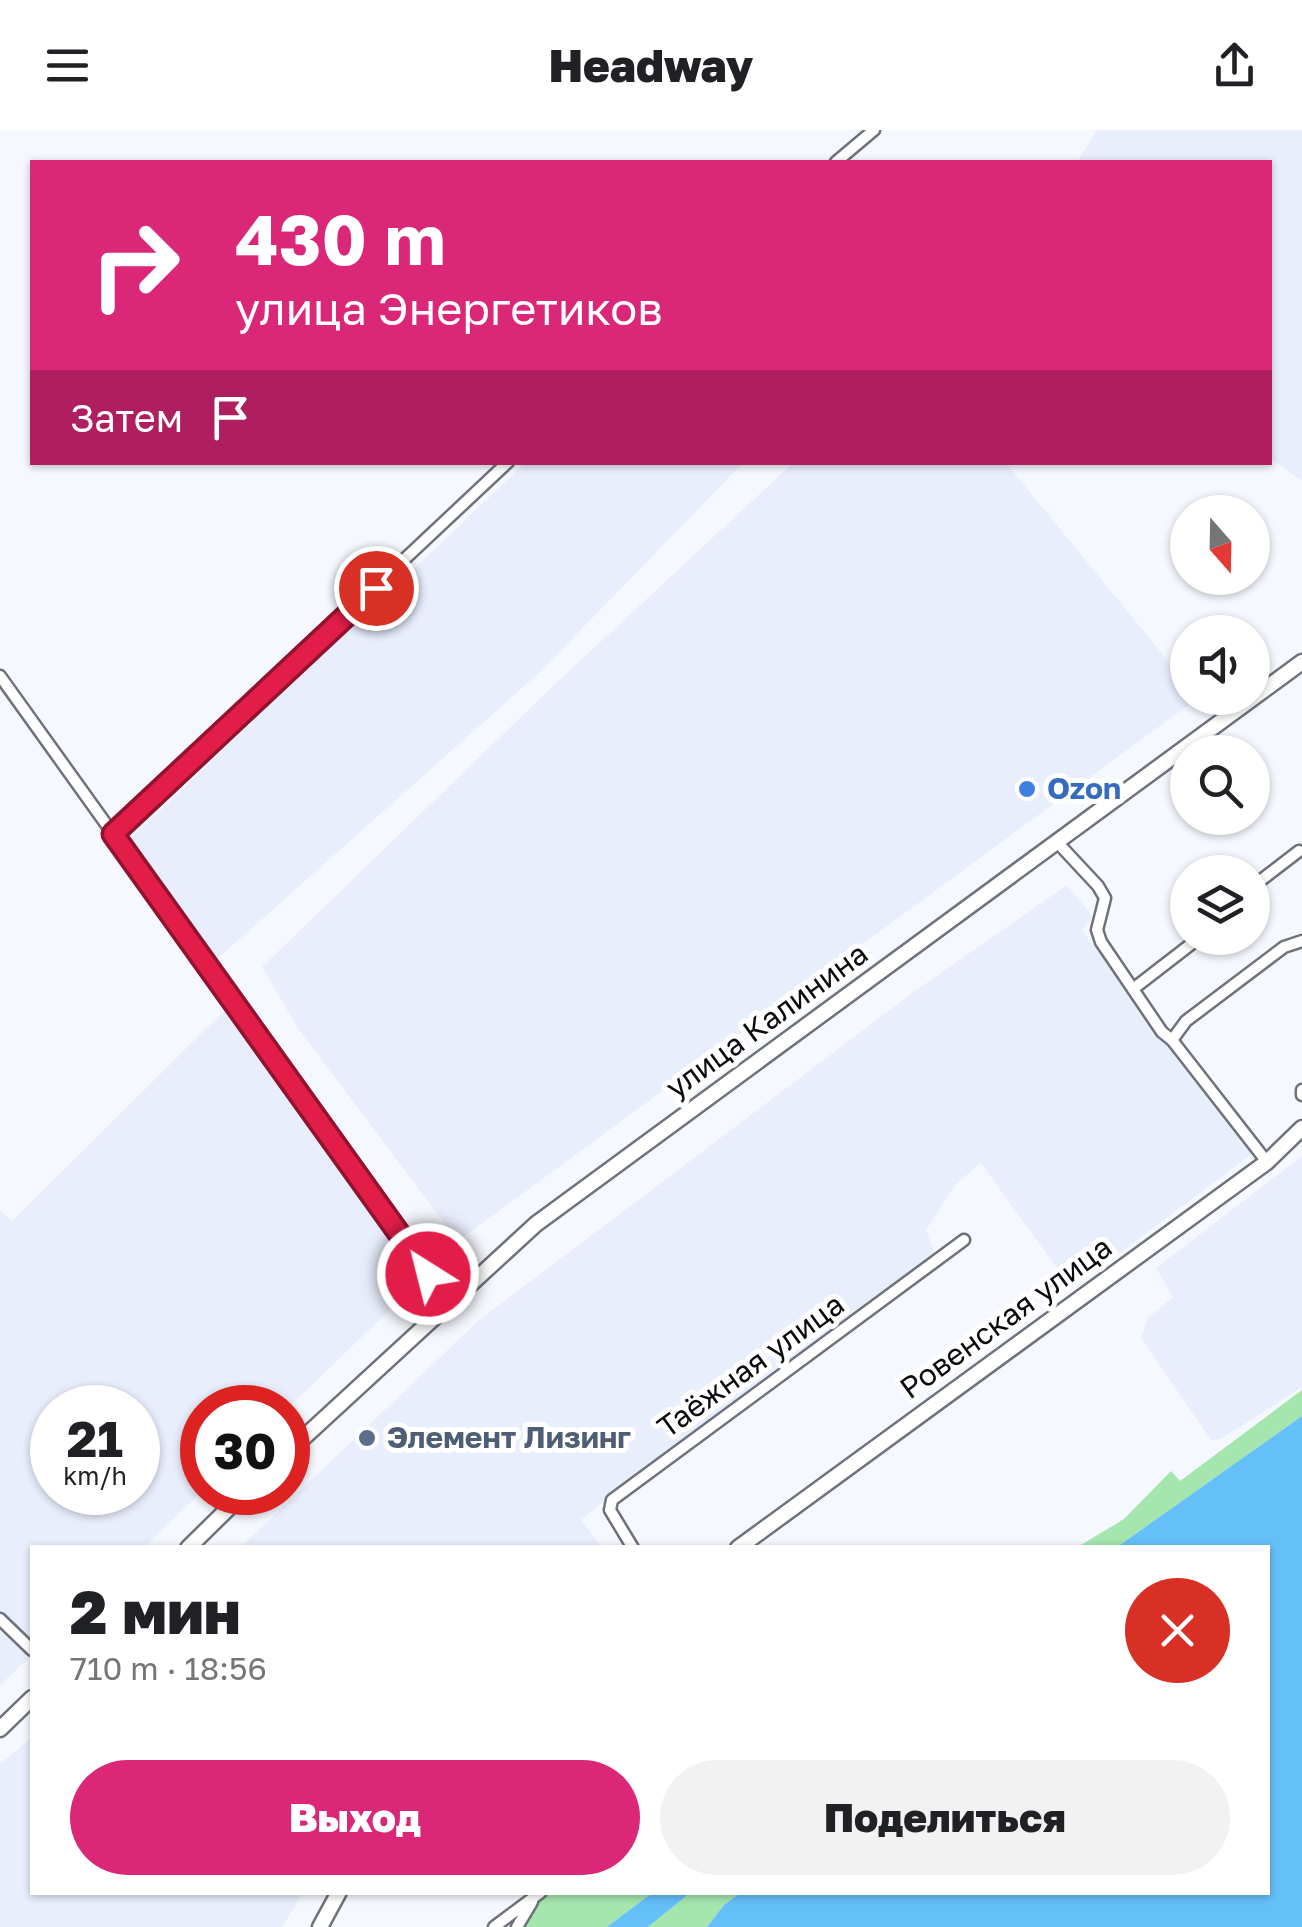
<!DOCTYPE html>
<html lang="ru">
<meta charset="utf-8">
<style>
:root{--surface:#fff;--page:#f2f2f2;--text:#202124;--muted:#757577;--accent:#db2777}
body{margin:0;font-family:"Golos Text",sans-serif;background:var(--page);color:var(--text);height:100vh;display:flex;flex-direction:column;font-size:38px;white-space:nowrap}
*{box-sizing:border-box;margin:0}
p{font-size:32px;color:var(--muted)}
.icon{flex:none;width:55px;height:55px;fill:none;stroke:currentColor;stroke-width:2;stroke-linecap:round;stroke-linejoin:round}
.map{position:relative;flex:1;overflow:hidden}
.sheet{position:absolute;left:30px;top:1415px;width:1240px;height:350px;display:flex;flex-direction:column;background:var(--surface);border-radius:0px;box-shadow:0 2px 8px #0004}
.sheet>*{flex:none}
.banner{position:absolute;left:30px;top:30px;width:1242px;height:305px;border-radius:0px;box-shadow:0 2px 8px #0004;background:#db2777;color:#fff;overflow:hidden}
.needle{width:65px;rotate:160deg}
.buttons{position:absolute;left:1170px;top:365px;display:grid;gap:20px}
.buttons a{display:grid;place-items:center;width:100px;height:100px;border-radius:50%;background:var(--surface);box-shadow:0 2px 8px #0004;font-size:50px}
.speed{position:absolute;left:30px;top:1255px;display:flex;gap:20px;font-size:50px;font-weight:700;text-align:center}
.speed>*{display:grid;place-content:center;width:130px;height:130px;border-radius:50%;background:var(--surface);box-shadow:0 2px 8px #0004;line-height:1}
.speed small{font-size:25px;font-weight:400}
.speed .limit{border:15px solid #d22;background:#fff;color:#111}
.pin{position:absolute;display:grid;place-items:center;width:85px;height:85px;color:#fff;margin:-42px;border:5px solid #fff;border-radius:50%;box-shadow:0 2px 10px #0007}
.me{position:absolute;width:110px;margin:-55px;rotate:324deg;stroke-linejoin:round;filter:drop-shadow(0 0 8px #0008)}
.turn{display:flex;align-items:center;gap:35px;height:210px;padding:0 40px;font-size:45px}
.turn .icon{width:130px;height:130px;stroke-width:2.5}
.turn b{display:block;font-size:70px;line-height:85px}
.then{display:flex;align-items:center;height:95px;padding:0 40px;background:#0003;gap:20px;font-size:38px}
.round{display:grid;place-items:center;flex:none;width:105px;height:105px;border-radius:52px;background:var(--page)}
.headline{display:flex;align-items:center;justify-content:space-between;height:170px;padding:0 40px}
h1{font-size:60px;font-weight:800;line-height:75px}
.primary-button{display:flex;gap:20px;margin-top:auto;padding:20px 40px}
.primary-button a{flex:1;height:115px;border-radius:60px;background:var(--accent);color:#fff;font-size:40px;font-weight:800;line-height:115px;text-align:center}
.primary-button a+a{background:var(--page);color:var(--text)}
header{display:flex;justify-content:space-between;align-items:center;height:130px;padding:0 40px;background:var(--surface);font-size:45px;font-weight:800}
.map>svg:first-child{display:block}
.built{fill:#e9eefd;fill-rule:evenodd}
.green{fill:#a5e5ae}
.water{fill:#65bff9}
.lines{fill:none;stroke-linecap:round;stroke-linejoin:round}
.minor-casing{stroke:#6e727b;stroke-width:15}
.secondary-casing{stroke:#6e727b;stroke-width:19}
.minor{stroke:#fff;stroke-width:10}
.secondary{stroke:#fff;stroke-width:14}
.route-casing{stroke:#92132f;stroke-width:25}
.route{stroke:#e11d48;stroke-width:18}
.shop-dot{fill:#3f7fe0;stroke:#fff;stroke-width:4}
.service-dot{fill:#5c6f8a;stroke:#fff;stroke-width:4}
.labels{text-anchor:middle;stroke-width:10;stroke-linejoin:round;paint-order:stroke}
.shop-label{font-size:30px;font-weight:bold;fill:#366cbe;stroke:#fff;text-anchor:start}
.street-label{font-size:30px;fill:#0a0b0f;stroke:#fff}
.service-label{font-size:30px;font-weight:bold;fill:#4e5e75;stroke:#fff;text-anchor:start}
</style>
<header><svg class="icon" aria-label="menu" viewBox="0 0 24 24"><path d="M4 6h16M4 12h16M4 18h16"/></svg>Headway<svg class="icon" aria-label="share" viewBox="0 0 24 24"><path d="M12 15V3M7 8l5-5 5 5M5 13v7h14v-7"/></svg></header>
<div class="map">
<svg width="1302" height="1797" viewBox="0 0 1302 1797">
<rect width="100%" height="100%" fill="#f6f8ff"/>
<!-- built -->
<g class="built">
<polygon points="1097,0 1302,0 1302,351 1270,328 1270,32 1077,32"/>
<polygon points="525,333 743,333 539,543 216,830 128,711"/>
<polygon points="793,333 1006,333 1187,554 1188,568 1198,568 458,1111 299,900 262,837 554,555"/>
<polygon points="1067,755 1093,787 1082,800 1253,1023 1072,1159 981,1033 956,1054 926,1100 935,1125 631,1348 581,1390 602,1417 240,1418 478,1191 915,861"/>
<path d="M 229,876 L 420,1151 L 288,1278 L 202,1278 L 202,1361 L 145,1417 L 32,1418 L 32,1525 L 0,1555 L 0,1081 L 12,1091 ZM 52,1278 L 138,1278 L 138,1362 L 52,1362 Z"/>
<polygon points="1302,1026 1302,1257 1221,1309 1211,1310 1141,1208 1148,1188 1173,1167 1156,1138"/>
<polygon points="32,1607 32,1762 303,1763 282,1797 0,1797 0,1634"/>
</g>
<!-- green -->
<g class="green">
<polygon points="1302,1260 1302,1286 1117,1417 1076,1418 1124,1389 1171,1341 1180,1351"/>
<polygon points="550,1763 652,1763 607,1797 524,1797 538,1771"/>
<polygon points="690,1763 740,1763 724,1775 707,1797 648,1797"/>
</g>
<!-- water -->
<g class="water">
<polygon points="1302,1286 1302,1797 707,1797 724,1775 740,1763 1268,1762 1268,1418 1117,1417"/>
<polygon points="652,1763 690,1763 648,1797 607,1797"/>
</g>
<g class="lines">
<defs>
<g id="minor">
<polyline points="836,32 874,0"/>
<polyline points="0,546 449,1173"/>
<polyline points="113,703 508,332"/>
<polyline points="1057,712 1098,756 1105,768 1097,800 1101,812 1162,902 1172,910 1267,1032"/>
<polyline points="1252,757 1299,721"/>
<polyline points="1133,859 1199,808"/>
<polyline points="1172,910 1186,891 1284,817 1302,811"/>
<polyline points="1302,960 1302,965"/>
<polyline points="633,1418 610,1380 612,1370 964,1110"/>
<polyline points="0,1489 32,1520"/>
<polyline points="494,1797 541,1762"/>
<polyline points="517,1797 532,1772"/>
</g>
<g id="secondary">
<polyline points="288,1322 536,1094 1302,532"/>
<polyline points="188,1418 245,1362"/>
<polyline points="738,1418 1267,1032 1302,998"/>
<polyline points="0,1599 32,1568"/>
<polyline points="320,1797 339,1762"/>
</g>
</defs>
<!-- minor casing -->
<use href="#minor" class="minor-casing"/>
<!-- secondary casing -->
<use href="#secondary" class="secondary-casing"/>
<!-- minor -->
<use href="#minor" class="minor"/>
<!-- secondary -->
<use href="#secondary" class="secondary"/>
</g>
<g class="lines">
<defs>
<polyline id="route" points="376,458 113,704 428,1144"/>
</defs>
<!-- route casing -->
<use href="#route" class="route-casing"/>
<!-- route -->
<use href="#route" class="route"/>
</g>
<!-- markers -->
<circle class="shop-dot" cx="1027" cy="659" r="10"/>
<circle class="service-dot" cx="367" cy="1308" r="10"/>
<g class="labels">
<!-- shop labels -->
<g class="shop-label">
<text x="1047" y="669">Ozon</text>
</g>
<!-- street labels -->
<g class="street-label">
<text transform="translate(767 891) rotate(-36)" y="10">улица Калинина</text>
<text transform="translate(1006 1188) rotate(-36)" y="10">Ровенская улица</text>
<text transform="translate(751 1236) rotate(-36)" y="10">Таёжная улица</text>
</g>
<!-- service labels -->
<g class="service-label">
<text x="387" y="1318">Элемент Лизинг</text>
</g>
</g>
</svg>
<div class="buttons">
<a><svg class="needle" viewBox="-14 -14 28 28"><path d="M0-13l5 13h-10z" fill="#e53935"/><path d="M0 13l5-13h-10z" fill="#757577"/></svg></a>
<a><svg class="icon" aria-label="sound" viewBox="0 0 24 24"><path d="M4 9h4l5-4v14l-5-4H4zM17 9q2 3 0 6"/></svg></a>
<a><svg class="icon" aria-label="search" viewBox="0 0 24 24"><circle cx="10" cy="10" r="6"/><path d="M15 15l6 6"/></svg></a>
<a><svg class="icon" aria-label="layers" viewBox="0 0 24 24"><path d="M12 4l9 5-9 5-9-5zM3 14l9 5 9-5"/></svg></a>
</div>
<div class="speed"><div>21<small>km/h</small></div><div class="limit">30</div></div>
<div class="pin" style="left:376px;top:458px;background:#d93025"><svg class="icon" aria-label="arrive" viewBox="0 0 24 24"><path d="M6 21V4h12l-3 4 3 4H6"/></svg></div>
<svg class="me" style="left:428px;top:1144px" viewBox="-20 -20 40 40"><circle r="17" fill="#e11d48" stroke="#fff" stroke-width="3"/><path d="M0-11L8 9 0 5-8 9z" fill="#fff"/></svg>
<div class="banner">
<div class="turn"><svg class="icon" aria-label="right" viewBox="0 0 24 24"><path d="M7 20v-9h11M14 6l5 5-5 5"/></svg><div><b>430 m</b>улица Энергетиков</div></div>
<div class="then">Затем<svg class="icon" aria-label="arrive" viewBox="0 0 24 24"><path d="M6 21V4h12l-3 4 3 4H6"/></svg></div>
</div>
<section class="sheet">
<div class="headline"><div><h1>2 мин</h1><p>710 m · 18:56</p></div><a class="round" style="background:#d93025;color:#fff"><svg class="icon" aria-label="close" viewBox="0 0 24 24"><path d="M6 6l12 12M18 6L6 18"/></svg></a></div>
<div class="primary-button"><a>Выход</a><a>Поделиться</a></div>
</section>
</div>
